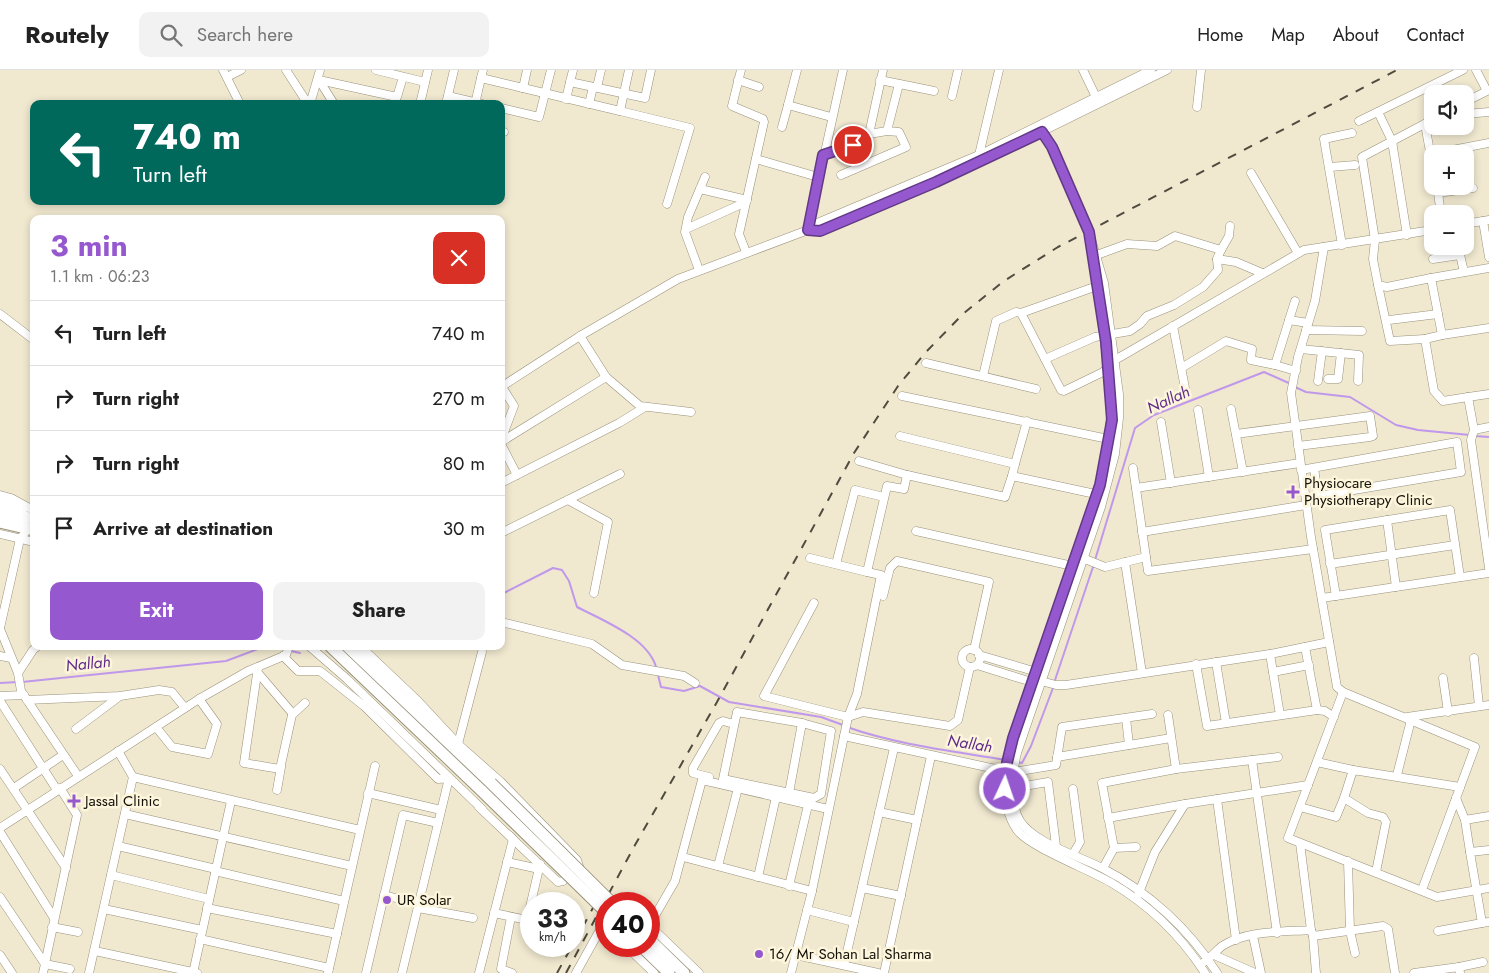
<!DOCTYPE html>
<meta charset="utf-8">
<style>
:root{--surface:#fff;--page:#f2f2f2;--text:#222;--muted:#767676;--line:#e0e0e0;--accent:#9658ce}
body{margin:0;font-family:Jost,sans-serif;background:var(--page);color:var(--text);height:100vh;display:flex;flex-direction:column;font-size:19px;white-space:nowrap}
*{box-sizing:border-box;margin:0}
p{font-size:16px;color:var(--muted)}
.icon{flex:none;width:28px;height:28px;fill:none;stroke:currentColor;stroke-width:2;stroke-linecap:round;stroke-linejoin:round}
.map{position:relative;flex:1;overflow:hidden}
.details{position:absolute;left:30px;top:145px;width:475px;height:435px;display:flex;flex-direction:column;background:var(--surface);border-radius:10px;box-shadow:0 2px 8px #0003}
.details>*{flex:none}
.hud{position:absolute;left:30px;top:30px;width:475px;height:105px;border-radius:10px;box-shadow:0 2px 8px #0003;background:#00695c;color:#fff;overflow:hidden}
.controls{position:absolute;left:1424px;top:15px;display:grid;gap:10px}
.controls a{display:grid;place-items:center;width:50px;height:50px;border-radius:10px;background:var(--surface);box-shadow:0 2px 8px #0003;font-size:25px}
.speed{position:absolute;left:520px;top:822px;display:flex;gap:10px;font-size:25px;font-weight:700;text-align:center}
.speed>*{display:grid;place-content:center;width:65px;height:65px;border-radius:50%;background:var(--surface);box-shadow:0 2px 8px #0003;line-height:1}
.speed small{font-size:12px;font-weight:400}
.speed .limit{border:8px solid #d22;background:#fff;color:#111}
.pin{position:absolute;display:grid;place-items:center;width:42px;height:42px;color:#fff;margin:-21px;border:2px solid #fff;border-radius:50%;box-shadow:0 1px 5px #0007}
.me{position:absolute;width:55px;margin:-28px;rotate:3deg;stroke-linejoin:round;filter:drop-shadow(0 0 4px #0008)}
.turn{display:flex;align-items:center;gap:18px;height:105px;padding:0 20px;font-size:22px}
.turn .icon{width:65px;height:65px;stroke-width:2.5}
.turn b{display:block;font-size:35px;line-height:42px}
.round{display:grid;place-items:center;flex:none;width:52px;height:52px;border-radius:10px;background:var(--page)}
.headline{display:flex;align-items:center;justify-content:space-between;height:85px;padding:0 20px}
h1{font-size:30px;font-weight:700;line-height:38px;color:var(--accent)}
.action{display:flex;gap:10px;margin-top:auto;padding:10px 20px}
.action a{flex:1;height:58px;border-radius:10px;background:var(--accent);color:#fff;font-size:20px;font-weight:700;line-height:58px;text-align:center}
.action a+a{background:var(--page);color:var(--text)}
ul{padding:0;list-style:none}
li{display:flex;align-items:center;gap:15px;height:65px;padding:0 20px;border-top:1px solid var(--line)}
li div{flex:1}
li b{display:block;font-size:19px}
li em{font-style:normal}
header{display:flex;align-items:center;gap:30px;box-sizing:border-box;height:70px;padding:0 25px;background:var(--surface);border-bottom:1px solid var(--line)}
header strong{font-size:24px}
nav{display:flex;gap:28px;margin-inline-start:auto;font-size:18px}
.search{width:350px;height:45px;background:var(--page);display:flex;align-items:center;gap:12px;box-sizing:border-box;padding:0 18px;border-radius:10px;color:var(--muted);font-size:19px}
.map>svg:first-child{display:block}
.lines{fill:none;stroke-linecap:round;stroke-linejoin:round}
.stream{stroke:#c098eb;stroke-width:2}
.minor-casing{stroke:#99927b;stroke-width:9}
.highway-casing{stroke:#99927b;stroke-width:13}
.minor{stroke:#fff;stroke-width:8}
.highway{stroke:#fff;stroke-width:11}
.rail{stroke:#4f4b3e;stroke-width:2;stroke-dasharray:9 9;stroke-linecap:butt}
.highway-bridge-casing{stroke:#99927b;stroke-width:13;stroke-linecap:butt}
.highway-bridge{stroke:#fff;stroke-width:11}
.route-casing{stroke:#623986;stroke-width:12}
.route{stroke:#9658ce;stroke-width:9}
.poi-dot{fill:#9658ce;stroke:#fdf6dc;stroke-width:2}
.labels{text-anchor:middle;stroke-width:5;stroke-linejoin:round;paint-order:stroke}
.poi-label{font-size:15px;fill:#141109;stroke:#fdf6dc;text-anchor:start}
.water-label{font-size:16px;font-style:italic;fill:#602b8b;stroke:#fdf6dc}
</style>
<header>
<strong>Routely</strong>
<div class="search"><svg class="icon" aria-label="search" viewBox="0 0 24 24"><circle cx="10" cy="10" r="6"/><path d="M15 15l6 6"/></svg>Search here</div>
<nav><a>Home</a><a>Map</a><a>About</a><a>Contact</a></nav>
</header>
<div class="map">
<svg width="1489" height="903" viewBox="0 0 1489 903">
<rect width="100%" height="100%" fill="#f0e8cf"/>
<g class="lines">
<!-- stream -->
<g class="stream">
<polyline points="1295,317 1306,322 1350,327 1396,355 1418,360 1470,365"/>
<polyline points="1475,366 1489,367"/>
<polyline points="1095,490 1135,358 1154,345 1264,302 1291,314"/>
<path d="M 501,522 L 504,523 L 553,498 L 562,500 L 569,511 L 577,537 C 602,550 648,568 656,597"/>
<polyline points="272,576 286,580"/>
<polyline points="291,581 300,583"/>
<polyline points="658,605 661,617 684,621 700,616 729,632 821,647 843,655"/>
<polyline points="22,612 226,591 266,576"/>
<polyline points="0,613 18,612"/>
<polyline points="1054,613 1094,494"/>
<path d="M 847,657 C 898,675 953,681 1006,690"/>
<polyline points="1018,692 1022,693 1031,676 1053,618"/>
</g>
<defs>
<g id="minor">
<polyline points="223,0 240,34"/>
<polyline points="286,0 308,34"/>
<polyline points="376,0 425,12"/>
<polyline points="483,0 481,8 523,18"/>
<polyline points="527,0 523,18 620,41 629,0"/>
<polyline points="741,0 732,36 763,49 764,52 739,164 746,182"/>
<polyline points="797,0 788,35 831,47"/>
<polyline points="1083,0 1096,27"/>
<polyline points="227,7 241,0"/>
<polyline points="319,10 397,27 403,7"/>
<polyline points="319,10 334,34"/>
<polyline points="738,10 759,17"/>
<polyline points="880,10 934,21"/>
<polyline points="570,12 645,28 651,0"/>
<polyline points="597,17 601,0"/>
<polyline points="448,26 482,34"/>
<polyline points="952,26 958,0"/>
<polyline points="566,29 573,0"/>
<polyline points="1465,32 1487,21 1476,0"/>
<polyline points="310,34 320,0"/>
<polyline points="420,34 428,0"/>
<polyline points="446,34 454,0"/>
<polyline points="475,34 481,8"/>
<polyline points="589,34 593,17"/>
<polyline points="1197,37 1201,0"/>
<polyline points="501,38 539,47 551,0"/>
<polyline points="620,41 690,58 667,134"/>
<polyline points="1378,42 1392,71 1407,165"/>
<polyline points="1465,44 1489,42"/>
<polyline points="1432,50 1362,87 1375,170 1373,189 1378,215 1387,217 1431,208 1442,265 1425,269 1434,321 1443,331 1468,327 1474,360 1471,370 1489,498"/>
<polyline points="1359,51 1463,0"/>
<polyline points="1425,54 1432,93"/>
<polyline points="782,57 788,35"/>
<path d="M 1038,57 L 1052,77 L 1089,162 L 1104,213 L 1119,324 L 1119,348 L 1115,384 L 1101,437 L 1017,683 C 1012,703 1009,732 1020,751 C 1034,773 1079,786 1102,798 C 1149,822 1189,859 1217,903"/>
<polyline points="501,61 504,62"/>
<polyline points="887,61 899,14"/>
<polyline points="1431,84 1489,73"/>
<polyline points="823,85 853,75 869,64 883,0"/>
<polyline points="979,85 999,0"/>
<polyline points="756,89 818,107"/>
<polyline points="1330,97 1355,95"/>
<polyline points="1251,103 1298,183"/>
<polyline points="841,105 906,77 899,62 887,61 869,64"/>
<polyline points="1437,116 1441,144"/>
<polyline points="700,119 747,130"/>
<polyline points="1438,123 1473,118"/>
<polyline points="1483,151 1489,187"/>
<polyline points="1465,154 1489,150"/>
<polyline points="686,159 746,132"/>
<polyline points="808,160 820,161 982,91 1167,0"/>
<polyline points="808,160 843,0"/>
<polyline points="1342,175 1324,69 1352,63"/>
<polyline points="1458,176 1464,202"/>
<polyline points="1324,177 1315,231 1298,287 1291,323 1311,467 1337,617 1343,622 1475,677 1422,820"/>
<polyline points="1221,180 1229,166 1230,156"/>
<polyline points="1217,189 1236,192 1262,203"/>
<polyline points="1433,189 1460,185"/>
<path d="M 1095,195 L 1112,332 L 1108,375 L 1100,415 L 1013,668 C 1005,698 998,732 1017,760 C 1029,777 1088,799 1110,812 C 1148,834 1181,866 1205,903"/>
<polyline points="699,200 685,162 688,147 705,107"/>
<polyline points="1431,208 1489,198"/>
<polyline points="1378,215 1390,271 1425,269"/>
<polyline points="1021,243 1061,320 1064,321 1103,302 1115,290 1304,180 1432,160"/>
<polyline points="0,244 34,270"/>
<polyline points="1289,250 1308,253"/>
<polyline points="1389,250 1438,244"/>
<polyline points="1173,256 1185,318"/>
<polyline points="1306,260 1362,261"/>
<polyline points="1442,265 1489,258"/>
<polyline points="580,266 606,307 640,336 691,342"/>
<polyline points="1301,279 1359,285 1358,311"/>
<polyline points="1045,289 1095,267 1130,261 1140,254 1147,246 1174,235 1203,217 1218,200 1217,189 1221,180 1175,166 1157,176 1127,174 1094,186"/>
<polyline points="926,293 1036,319"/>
<polyline points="1275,295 1296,301"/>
<polyline points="1183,297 1226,271 1252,279 1251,290 1275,295 1295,231"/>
<polyline points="983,306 996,251 1016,242 1021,243 1100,215"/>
<polyline points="1328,309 1338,309 1341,283"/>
<polyline points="1318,311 1322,281"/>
<polyline points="501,317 580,266 678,209 808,160 815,154 979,85 1151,0"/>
<polyline points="902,326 1113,370"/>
<polyline points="1468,327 1489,324"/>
<polyline points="1231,339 1243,402"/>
<polyline points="1198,340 1209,407"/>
<polyline points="1161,352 1171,413"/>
<polyline points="1474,360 1489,357"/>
<polyline points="1236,364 1370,346 1373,366 1370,367 1298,376"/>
<polyline points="900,366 1015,394 1012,406 1100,425"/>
<polyline points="501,370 514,336 502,317"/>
<polyline points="501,372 606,307"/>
<polyline points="501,374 517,405"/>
<polyline points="859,391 907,405 1005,427 1012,406"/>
<polyline points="1015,394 1027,351"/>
<polyline points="1133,398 1148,501 1313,479"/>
<polyline points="1301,400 1457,372 1461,402 1318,426 1314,398"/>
<polyline points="501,413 619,353 645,337"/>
<polyline points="1136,418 1300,393"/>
<polyline points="0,425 11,428 33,440"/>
<polyline points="568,430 608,452 594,523"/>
<polyline points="0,433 25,438"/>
<polyline points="1387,450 1396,517"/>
<polyline points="916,461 1077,497"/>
<polyline points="1142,462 1306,435"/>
<polyline points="501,463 620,404"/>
<polyline points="0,464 34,472"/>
<polyline points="810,488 867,502 887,416 904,419 907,405"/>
<polyline points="1085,489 1105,497 1146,487"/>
<polyline points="1125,492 1142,603"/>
<polyline points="836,494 855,420 884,427"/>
<polyline points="1330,494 1455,475"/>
<polyline points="883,526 890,498 897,491 989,512 974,580"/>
<polyline points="1336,526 1325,460 1450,440 1460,507"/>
<polyline points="1322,528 1489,503"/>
<polyline points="814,533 764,626 848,647 857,624 881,505 867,502"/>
<polyline points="501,552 592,574 622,595 684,606 695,613"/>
<polyline points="0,558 20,469 28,459"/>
<polyline points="0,559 18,603 21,621 78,706"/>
<polyline points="309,576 347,609 482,739"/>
<polyline points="360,576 418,631 458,674 501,712 577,790 579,796 563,811 558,812 479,737"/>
<circle cx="971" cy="588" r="9"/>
<polyline points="1270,584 1280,645"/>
<polyline points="979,585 1040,603"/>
<polyline points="0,586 11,588"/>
<polyline points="283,586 298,601 320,601 364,636 366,633"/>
<polyline points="1474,588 1479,636"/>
<polyline points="1216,592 1226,653"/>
<polyline points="1196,594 1207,656 1317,640 1305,577"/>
<polyline points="977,595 1035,613"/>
<polyline points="258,597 244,693 280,699 292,645 305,633"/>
<polyline points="1273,602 1309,595"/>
<polyline points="18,603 33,580 38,576"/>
<polyline points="258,603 293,644"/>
<polyline points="1443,608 1448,642"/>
<polyline points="1041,611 1056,615 1066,615 1270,584 1329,572"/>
<polyline points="1343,622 1288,768 1437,827 1489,818"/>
<polyline points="0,626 24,625"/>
<polyline points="27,630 120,626 159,620 172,622 185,638"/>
<polyline points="0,631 57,720"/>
<polyline points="364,636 438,709 449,708 402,903"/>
<polyline points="1317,640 1325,641 1334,647"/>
<polygon points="737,642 802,653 831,661 821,724 814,728 723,709"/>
<polyline points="1407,647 1489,635"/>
<polyline points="156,657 172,677 208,684 217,654 199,629"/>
<polyline points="76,659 120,626"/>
<polyline points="844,666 1005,701 1014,702 1056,695 1062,657 1152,644"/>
<polyline points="458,674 482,582"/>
<polyline points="1129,675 1171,668"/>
<polyline points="1057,687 1129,675 1126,648"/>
<polyline points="1252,690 1278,687"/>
<polyline points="1317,692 1353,700"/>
<polyline points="0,699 66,798"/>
<polyline points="1176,699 1252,690 1277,863"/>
<polyline points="1397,705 1411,650"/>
<polyline points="133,707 360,760"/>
<polyline points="709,707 693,703 693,698 719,653 723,651 734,654"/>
<polyline points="14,718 63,685"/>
<polyline points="1013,718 1048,712 1056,776"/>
<polyline points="1073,719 1080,772 1073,784"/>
<polyline points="277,720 281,697"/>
<polyline points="368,723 441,740"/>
<polyline points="789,723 802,653"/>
<polyline points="1456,728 1465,750 1470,782"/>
<polyline points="1217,729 1236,870"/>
<polyline points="1300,737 1336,747 1344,728"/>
<polyline points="879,742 917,750"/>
<polyline points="125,744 352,796"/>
<polyline points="1108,748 1185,734"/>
<polyline points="1465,750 1489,746"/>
<polyline points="0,758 199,629 248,601 286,585 289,576"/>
<polyline points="0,762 54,848"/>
<polyline points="118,776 216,799"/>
<polyline points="1114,778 1136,777"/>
<polyline points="1489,780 1470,782 1482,853 1489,852"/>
<polyline points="683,787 812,821"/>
<polyline points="1348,791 1350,861 1355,883"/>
<polyline points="507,792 539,799"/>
<polyline points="718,796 738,718"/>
<polyline points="1103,798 1114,778 1102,713 1176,699 1168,645"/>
<polyline points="215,801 344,831"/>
<polyline points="1376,802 1386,752 1383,747 1368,743 1344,728 1353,700 1460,717"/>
<polyline points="111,805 209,829"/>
<polyline points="758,807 776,727"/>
<polyline points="789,816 808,735"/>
<polyline points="862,818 901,826"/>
<polyline points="384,825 418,834"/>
<polyline points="1138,825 1155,782 1185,734 1308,715"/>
<polyline points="0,827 45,894 70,899"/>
<polyline points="616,834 619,828 626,834"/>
<polyline points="207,838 337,864"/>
<polyline points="418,838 473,848"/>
<polyline points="104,839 202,860"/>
<polyline points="807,840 854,852"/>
<polyline points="494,843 527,850 540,794"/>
<polyline points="511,847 501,899 512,903"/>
<polyline points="649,855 699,903"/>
<polyline points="649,856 675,811 702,710 828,739"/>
<polyline points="52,857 78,862"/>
<polyline points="1311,860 1313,866 1383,856 1388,859 1395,903"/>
<polyline points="1438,861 1482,853"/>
<polyline points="1253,866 1261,903"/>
<polyline points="1313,866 1316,903"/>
<polyline points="200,869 329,898"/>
<polyline points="626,876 654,903"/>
<polyline points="95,881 197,903"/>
<polyline points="0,885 12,903"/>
<polyline points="796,885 878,903"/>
<polyline points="1214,885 1255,903"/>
<path d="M 1204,892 C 1211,887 1216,881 1222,876 C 1247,860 1283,862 1311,860 L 1300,773"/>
<polyline points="844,895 894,678"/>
<polyline points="1459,897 1483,892"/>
<polyline points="43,903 77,745 60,718"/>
<polyline points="89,903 133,707 118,681"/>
<polyline points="193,903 231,731"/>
<polyline points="328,903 375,696"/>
<polyline points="366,903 403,745 438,753"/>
<polyline points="479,903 513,769 510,766"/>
<polyline points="576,903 606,849"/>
<polyline points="791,903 812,821 848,647 863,642 950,656 958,650 970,597"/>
<polyline points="884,903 931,686"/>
<polyline points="1414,903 1459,897 1460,903"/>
</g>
<g id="highway">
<polyline points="0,442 34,449"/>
<polyline points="0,452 34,460"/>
<polyline points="330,576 482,721"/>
<polyline points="347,576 491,713"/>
<polyline points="649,869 684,903"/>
<polyline points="641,876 669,903"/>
</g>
</defs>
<!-- minor casing -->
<use href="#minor" class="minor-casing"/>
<!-- highway casing -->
<use href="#highway" class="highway-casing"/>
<!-- minor -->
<use href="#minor" class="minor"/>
<!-- highway -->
<use href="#highway" class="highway"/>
<!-- rail -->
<g class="rail">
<polyline points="574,873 594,836"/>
<polyline points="557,903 572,876"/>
<polyline points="566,903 635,775 717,632 854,383 898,316 925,283 964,243 1004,211 1058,177 1397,0"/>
</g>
<defs>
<g id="highway-bridge">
<polyline points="491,713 613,834"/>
<polyline points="482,721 606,842"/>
</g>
</defs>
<!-- highway-bridge casing -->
<use href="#highway-bridge" class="highway-bridge-casing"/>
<!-- highway-bridge -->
<use href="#highway-bridge" class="highway-bridge"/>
</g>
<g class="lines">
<defs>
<polyline id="route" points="853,75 823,85 808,160 820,161 936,112 1042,62 1052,77 1089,162 1106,272 1112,350 1100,415 1013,668 1005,701 1005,719"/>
</defs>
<!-- route casing -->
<use href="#route" class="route-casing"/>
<!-- route -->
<use href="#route" class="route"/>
</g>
<!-- markers -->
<g class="poi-dot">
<path d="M1290.5 414.5h5v5h5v5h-5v5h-5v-5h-5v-5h5z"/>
<path d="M71.5 723.5h5v5h5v5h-5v5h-5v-5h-5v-5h5z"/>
<circle cx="387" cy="830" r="5"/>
<circle cx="759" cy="884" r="5"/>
</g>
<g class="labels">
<!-- poi labels -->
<g class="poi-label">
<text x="1304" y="418">Physiocare<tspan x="1304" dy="17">Physiotherapy Clinic</tspan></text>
<text x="85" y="736">Jassal Clinic</text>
<text x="397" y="835">UR Solar</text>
<text x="769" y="889">16/ Mr Sohan Lal Sharma</text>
</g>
<!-- water labels -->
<g class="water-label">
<text transform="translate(1168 329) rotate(-24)" y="6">Nallah</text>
<text transform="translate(88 593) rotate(-6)" y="6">Nallah</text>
<text transform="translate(970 673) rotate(9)" y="6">Nallah</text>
</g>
</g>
</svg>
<div class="controls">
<a><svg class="icon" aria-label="sound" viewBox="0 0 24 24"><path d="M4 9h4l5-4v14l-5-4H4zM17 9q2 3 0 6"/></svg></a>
<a>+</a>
<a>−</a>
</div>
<div class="speed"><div>33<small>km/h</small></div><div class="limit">40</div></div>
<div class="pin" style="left:853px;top:75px;background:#d93025"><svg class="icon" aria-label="arrive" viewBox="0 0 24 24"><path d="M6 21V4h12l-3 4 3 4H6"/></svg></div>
<svg class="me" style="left:1005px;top:719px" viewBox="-20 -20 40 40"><circle r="17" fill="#9658ce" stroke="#fff" stroke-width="3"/><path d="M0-11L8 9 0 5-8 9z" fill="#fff"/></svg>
<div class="hud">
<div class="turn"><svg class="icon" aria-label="left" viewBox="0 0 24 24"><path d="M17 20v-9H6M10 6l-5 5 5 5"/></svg><div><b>740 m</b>Turn left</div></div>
</div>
<section class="details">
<div class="headline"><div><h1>3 min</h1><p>1.1 km · 06:23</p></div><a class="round" style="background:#d93025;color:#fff"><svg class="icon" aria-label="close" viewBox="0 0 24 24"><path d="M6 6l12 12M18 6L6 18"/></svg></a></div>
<ul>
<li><svg class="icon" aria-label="left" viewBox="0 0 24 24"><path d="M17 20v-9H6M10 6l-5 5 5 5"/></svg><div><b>Turn left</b></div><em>740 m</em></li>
<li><svg class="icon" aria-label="right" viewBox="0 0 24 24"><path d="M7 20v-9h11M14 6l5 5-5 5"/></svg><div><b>Turn right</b></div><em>270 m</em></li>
<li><svg class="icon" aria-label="right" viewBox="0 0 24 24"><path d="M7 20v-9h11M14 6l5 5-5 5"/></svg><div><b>Turn right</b></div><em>80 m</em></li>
<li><svg class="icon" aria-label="arrive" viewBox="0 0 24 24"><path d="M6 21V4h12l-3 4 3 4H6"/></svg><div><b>Arrive at destination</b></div><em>30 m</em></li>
</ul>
<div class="action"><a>Exit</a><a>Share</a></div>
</section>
</div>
